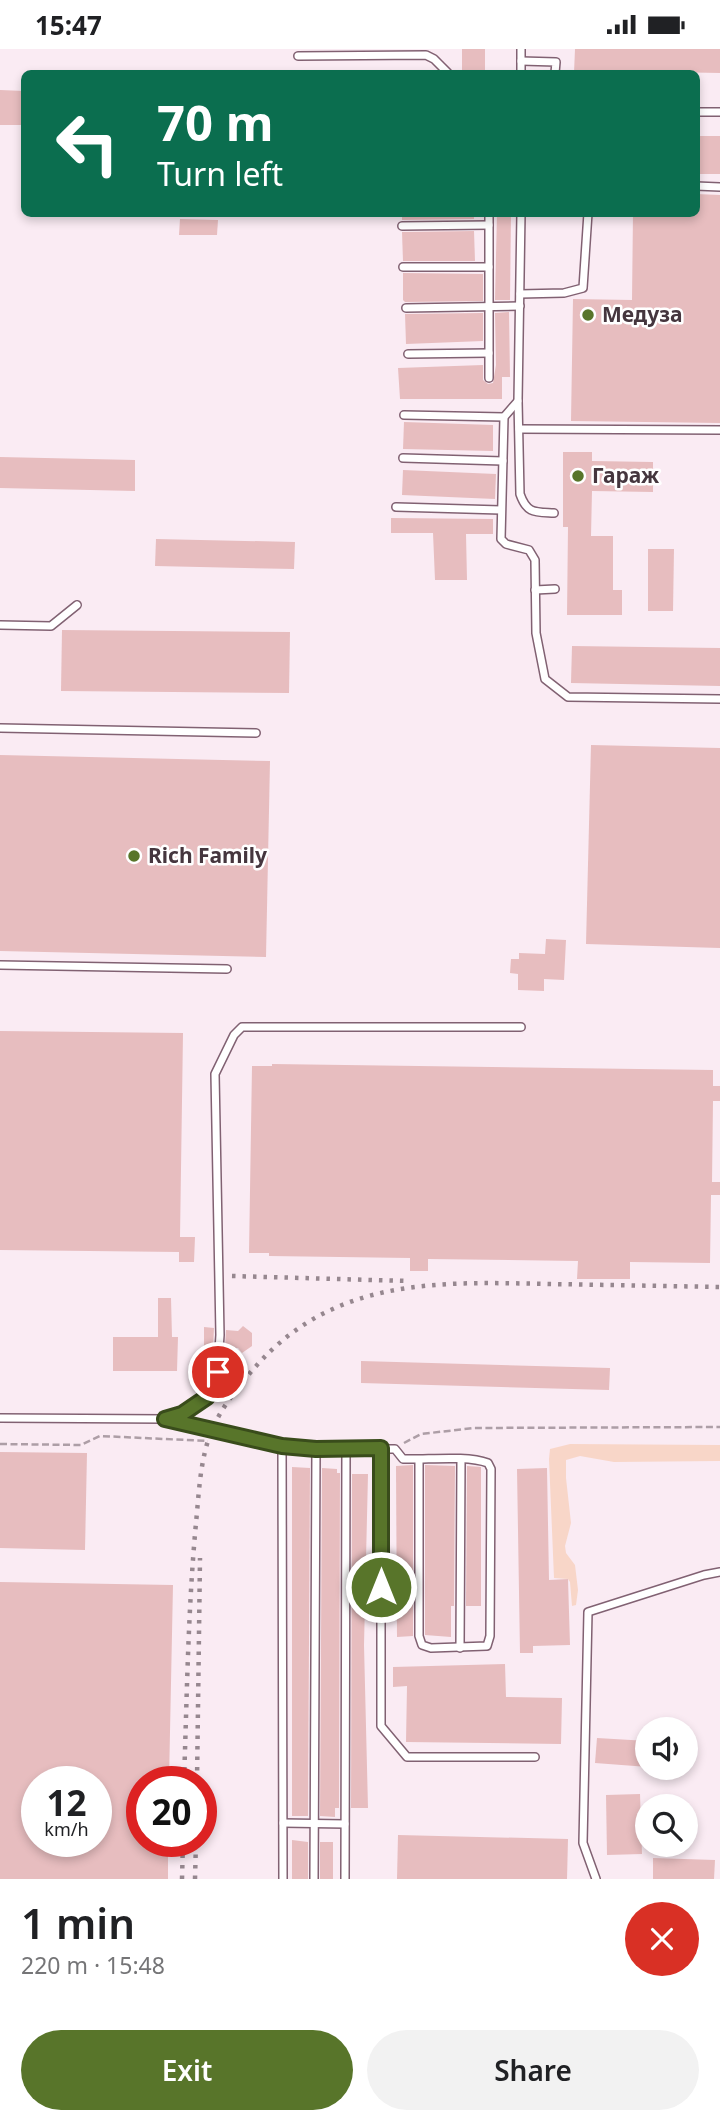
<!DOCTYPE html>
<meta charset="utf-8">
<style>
:root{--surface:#fff;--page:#f2f2f2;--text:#202124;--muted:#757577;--accent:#58752a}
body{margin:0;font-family:"Noto Sans",sans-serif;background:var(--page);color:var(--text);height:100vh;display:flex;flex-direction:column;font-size:26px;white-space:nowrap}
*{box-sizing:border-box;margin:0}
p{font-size:23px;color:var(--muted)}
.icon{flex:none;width:38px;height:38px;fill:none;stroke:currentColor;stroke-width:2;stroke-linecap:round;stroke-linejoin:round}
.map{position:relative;height:1830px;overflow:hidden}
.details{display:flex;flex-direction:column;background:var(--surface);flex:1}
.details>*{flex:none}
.hud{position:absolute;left:21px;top:21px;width:679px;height:147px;border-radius:10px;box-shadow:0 4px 10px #0003;background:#0b6e4f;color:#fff;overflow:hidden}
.tools{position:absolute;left:635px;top:1668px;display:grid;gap:14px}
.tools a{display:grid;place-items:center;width:63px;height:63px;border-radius:50%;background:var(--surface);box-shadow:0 4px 10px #0003;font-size:35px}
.speed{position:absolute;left:21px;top:1717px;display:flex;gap:14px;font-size:35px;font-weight:700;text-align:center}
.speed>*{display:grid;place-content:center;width:91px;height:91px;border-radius:50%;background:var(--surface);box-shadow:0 4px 10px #0003;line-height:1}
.speed small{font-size:18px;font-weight:400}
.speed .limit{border:10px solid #d22;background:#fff;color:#111}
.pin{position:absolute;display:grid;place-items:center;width:60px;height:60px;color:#fff;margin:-30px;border:4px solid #fff;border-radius:50%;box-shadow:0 2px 7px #0007}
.me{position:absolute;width:77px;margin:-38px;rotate:0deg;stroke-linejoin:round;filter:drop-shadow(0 0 5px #0008)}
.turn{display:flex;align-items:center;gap:24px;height:147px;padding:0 21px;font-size:32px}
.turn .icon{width:91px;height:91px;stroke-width:2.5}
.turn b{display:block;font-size:49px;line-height:60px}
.round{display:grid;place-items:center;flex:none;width:74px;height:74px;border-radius:37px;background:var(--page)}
.head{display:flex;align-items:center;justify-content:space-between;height:119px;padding:0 21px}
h1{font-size:42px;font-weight:600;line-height:52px}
.primary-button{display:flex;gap:14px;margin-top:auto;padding:14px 21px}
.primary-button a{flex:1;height:80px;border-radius:42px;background:var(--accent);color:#fff;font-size:28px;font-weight:600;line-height:80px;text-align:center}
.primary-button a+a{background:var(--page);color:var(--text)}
.status{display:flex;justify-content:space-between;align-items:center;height:49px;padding:0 35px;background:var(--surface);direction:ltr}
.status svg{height:19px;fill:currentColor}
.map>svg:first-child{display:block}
.green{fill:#f8d6c8}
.building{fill:#e7bdbf;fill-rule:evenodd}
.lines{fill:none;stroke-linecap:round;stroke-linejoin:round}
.service-casing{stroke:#816172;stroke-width:10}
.path{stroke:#ad9ea6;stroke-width:2.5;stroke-dasharray:7 3.5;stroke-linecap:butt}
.service{stroke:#fff;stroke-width:7}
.rail{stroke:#96878f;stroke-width:4.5;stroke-dasharray:3.5 7;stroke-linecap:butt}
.route-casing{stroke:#394c1b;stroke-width:18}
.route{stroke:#58752a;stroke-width:12}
.poi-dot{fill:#58752a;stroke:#fff;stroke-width:2.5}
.labels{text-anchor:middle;stroke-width:5;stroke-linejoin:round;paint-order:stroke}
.poi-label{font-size:21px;font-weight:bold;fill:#45363e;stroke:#fff;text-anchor:start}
</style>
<div class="status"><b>15:47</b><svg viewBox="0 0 49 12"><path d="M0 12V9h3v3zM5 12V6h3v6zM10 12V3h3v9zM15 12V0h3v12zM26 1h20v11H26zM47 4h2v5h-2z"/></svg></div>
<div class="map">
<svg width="720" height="1830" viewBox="0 0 720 1830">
<rect width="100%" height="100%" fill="#faebf3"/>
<!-- green -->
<polygon class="green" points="570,1395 720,1396 720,1412 614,1413 580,1407 566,1411 566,1429 571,1474 565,1497 566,1504 575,1516 578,1541 576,1556 572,1557 570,1533 568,1530 554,1529 549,1410 550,1400"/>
<!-- building -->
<g class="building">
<rect x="462" y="0" width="23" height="24"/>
<polygon points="575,0 720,0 720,24 616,22 615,24 574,24"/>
<polygon points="0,41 24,42 24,76 0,76"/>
<rect x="696" y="87" width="24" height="38"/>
<polygon points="696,145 720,146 720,374 571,372 573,250 632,251 633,164 696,164"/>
<polygon points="402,164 474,164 474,170 402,171"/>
<polygon points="497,164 511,164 510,251 495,251"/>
<polygon points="180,170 218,171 217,186 179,186"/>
<polygon points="474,182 475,212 403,212 402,183"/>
<polygon points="403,224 483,225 483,252 405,253 403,251"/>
<polygon points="509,263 510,328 502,328 502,350 400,350 398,319 483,316 483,331 488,335 493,334 496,316 495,264"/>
<polygon points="483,264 483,292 406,295 405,265"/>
<polygon points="404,373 493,376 493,402 403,400"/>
<polygon points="563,403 592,403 592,412 653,413 653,443 592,442 591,487 613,487 613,541 622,541 622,566 567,566 568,478 563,478"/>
<polygon points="0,408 135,411 135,442 0,439"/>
<polygon points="403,421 496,425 495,450 402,446"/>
<polygon points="391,469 493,470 493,485 466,485 467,531 435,531 433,484 391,484"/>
<polygon points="156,490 295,493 294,520 155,517"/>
<polygon points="648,500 674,500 673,562 648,562"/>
<polygon points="62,581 290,583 289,644 61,642"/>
<polygon points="572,597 720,599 720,637 571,634"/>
<polygon points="591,696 720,699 720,899 586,895"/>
<polygon points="0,706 270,712 266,908 0,902"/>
<polygon points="546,890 566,891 564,931 544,930 544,942 518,941 518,925 510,924 511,910 519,910 519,904 545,905"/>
<polygon points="0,982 183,984 180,1188 195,1188 194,1213 179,1213 179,1203 0,1201"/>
<polygon points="272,1015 713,1021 713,1037 720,1037 720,1052 713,1052 712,1133 720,1133 720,1146 711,1146 710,1214 630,1213 630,1230 577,1230 578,1212 428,1210 428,1222 410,1222 410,1209 269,1207 269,1204 249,1204 252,1017 272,1017"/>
<polygon points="158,1249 171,1249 172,1288 178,1288 177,1322 113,1322 113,1288 158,1288"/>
<polygon points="243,1277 252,1284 252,1297 242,1304 238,1299 225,1299 226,1281 238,1282"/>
<polygon points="204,1278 214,1279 213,1300 204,1300"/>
<polygon points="361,1312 610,1319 609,1341 361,1334"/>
<polygon points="0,1403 87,1404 85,1501 0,1499"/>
<polygon points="413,1416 413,1587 397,1588 396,1417"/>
<polygon points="425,1416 455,1417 454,1557 451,1557 451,1588 425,1586"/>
<polygon points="467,1417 481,1418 481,1557 466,1557"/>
<polygon points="292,1418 310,1419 308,1767 292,1767"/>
<polygon points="322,1419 337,1420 337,1424 340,1424 339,1759 335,1759 335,1768 320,1767"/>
<polygon points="547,1419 549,1531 568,1530 570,1596 533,1597 533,1604 520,1604 517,1420"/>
<polygon points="352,1425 368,1425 364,1596 368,1759 351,1759"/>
<path d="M 0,1533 L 173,1536 L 169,1732 L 142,1732 L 142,1792 L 168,1792 L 168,1830 L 0,1830 ZM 37,1732 L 96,1732 L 96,1792 L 37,1792 Z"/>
<polygon points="505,1615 506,1648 562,1649 561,1695 406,1693 407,1637 393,1638 393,1618"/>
<polygon points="597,1689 648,1692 648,1718 595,1714"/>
<polygon points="640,1745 642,1805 607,1806 606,1746"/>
<polygon points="398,1786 568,1790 567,1830 397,1830"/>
<polygon points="292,1791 308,1793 308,1830 292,1830"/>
<rect x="320" y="1793" width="13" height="37"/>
<polygon points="653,1809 715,1811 714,1830 653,1830"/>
</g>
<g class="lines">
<defs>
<g id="service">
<polyline points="521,0 521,24"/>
<polyline points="298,7 426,6 434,10 448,24"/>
<polyline points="521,12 556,13 555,24"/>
<polyline points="696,63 720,63"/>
<polyline points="696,137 720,138"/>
<polyline points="521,164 518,352 504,368 501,490 506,495 529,501 535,511 536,584 545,630 568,648 720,650"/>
<polyline points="402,177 489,176"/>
<polyline points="403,218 489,218"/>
<polyline points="520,245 564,244 583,239 588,164"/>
<polyline points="406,259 520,257"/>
<polyline points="408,305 489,304"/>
<polyline points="489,329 489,164"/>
<path d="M 518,352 L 520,445 C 527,465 535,463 554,464"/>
<polyline points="404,366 504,368"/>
<polyline points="519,380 720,381"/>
<polyline points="403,409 503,412"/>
<polyline points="396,458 501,461"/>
<polyline points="535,541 555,540"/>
<polyline points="0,576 51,577 77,556"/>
<polyline points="0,679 256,684"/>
<polyline points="0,916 227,920"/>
<path d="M 0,1369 L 165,1370 L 282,1397 L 316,1400 L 395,1400 L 403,1410 C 427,1411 466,1406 488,1414 L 491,1420 L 490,1587 L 487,1597 L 431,1599 L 422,1596 L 419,1587 L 419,1411"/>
<path d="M 166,1370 C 216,1353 217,1334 220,1286 L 215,1025 L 234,986 L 242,978 L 521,978"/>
<polyline points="282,1397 283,1830"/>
<polyline points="381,1399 381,1677 407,1708 535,1708"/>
<polyline points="460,1599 461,1411"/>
<polyline points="283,1774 345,1775"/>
<polyline points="314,1830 316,1400"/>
<polyline points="345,1830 346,1399"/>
<polyline points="596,1830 583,1794 588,1563 704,1526 720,1523"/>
</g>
</defs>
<!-- service casing -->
<use href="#service" class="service-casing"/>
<!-- path -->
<g class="path">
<polyline points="404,1394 421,1385 474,1379 720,1378"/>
<polyline points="0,1395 81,1396 100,1387 208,1392"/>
</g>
<!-- service -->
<use href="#service" class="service"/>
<!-- rail -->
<g class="rail">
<polyline points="232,1227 408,1232"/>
<path d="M 184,1732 C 187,1646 188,1560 196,1474 C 199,1444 200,1409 212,1381 C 222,1357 241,1334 257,1316 C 337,1227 442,1233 551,1235 C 607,1236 664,1237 720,1238"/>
<polyline points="197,1732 200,1509"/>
<polyline points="182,1830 183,1792"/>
<polyline points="195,1830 196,1792"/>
</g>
</g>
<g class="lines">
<defs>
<polyline id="route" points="218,1323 207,1348 182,1365 165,1370 282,1397 316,1400 381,1399 381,1538"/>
</defs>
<!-- route casing -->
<use href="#route" class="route-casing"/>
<!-- route -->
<use href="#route" class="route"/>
</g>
<!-- markers -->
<g class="poi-dot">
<circle cx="588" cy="266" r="7"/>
<circle cx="578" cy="427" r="7"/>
<circle cx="134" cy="807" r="7"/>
</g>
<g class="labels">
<!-- poi labels -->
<g class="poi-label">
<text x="602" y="273">Медуза</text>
<text x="592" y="434">Гараж</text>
<text x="148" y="814">Rich Family</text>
</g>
</g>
</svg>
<div class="tools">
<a><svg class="icon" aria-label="sound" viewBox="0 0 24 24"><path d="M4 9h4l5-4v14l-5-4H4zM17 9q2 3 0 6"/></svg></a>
<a><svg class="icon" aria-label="search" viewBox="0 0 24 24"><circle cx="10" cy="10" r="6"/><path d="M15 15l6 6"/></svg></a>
</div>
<div class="speed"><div>12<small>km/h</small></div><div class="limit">20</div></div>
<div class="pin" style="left:218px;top:1323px;background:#d93025"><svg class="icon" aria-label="arrive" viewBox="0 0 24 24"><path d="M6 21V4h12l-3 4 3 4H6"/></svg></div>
<svg class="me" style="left:381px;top:1538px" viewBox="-20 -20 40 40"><circle r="17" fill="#58752a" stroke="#fff" stroke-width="3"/><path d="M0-11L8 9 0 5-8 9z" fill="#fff"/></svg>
<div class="hud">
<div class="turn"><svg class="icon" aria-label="left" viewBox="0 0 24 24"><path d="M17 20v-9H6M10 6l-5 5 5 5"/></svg><div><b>70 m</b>Turn left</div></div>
</div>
</div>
<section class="details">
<div class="head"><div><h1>1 min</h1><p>220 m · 15:48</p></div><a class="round" style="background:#d93025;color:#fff"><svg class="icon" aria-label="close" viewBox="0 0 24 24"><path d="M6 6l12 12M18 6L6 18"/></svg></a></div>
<div class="primary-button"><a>Exit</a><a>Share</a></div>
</section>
